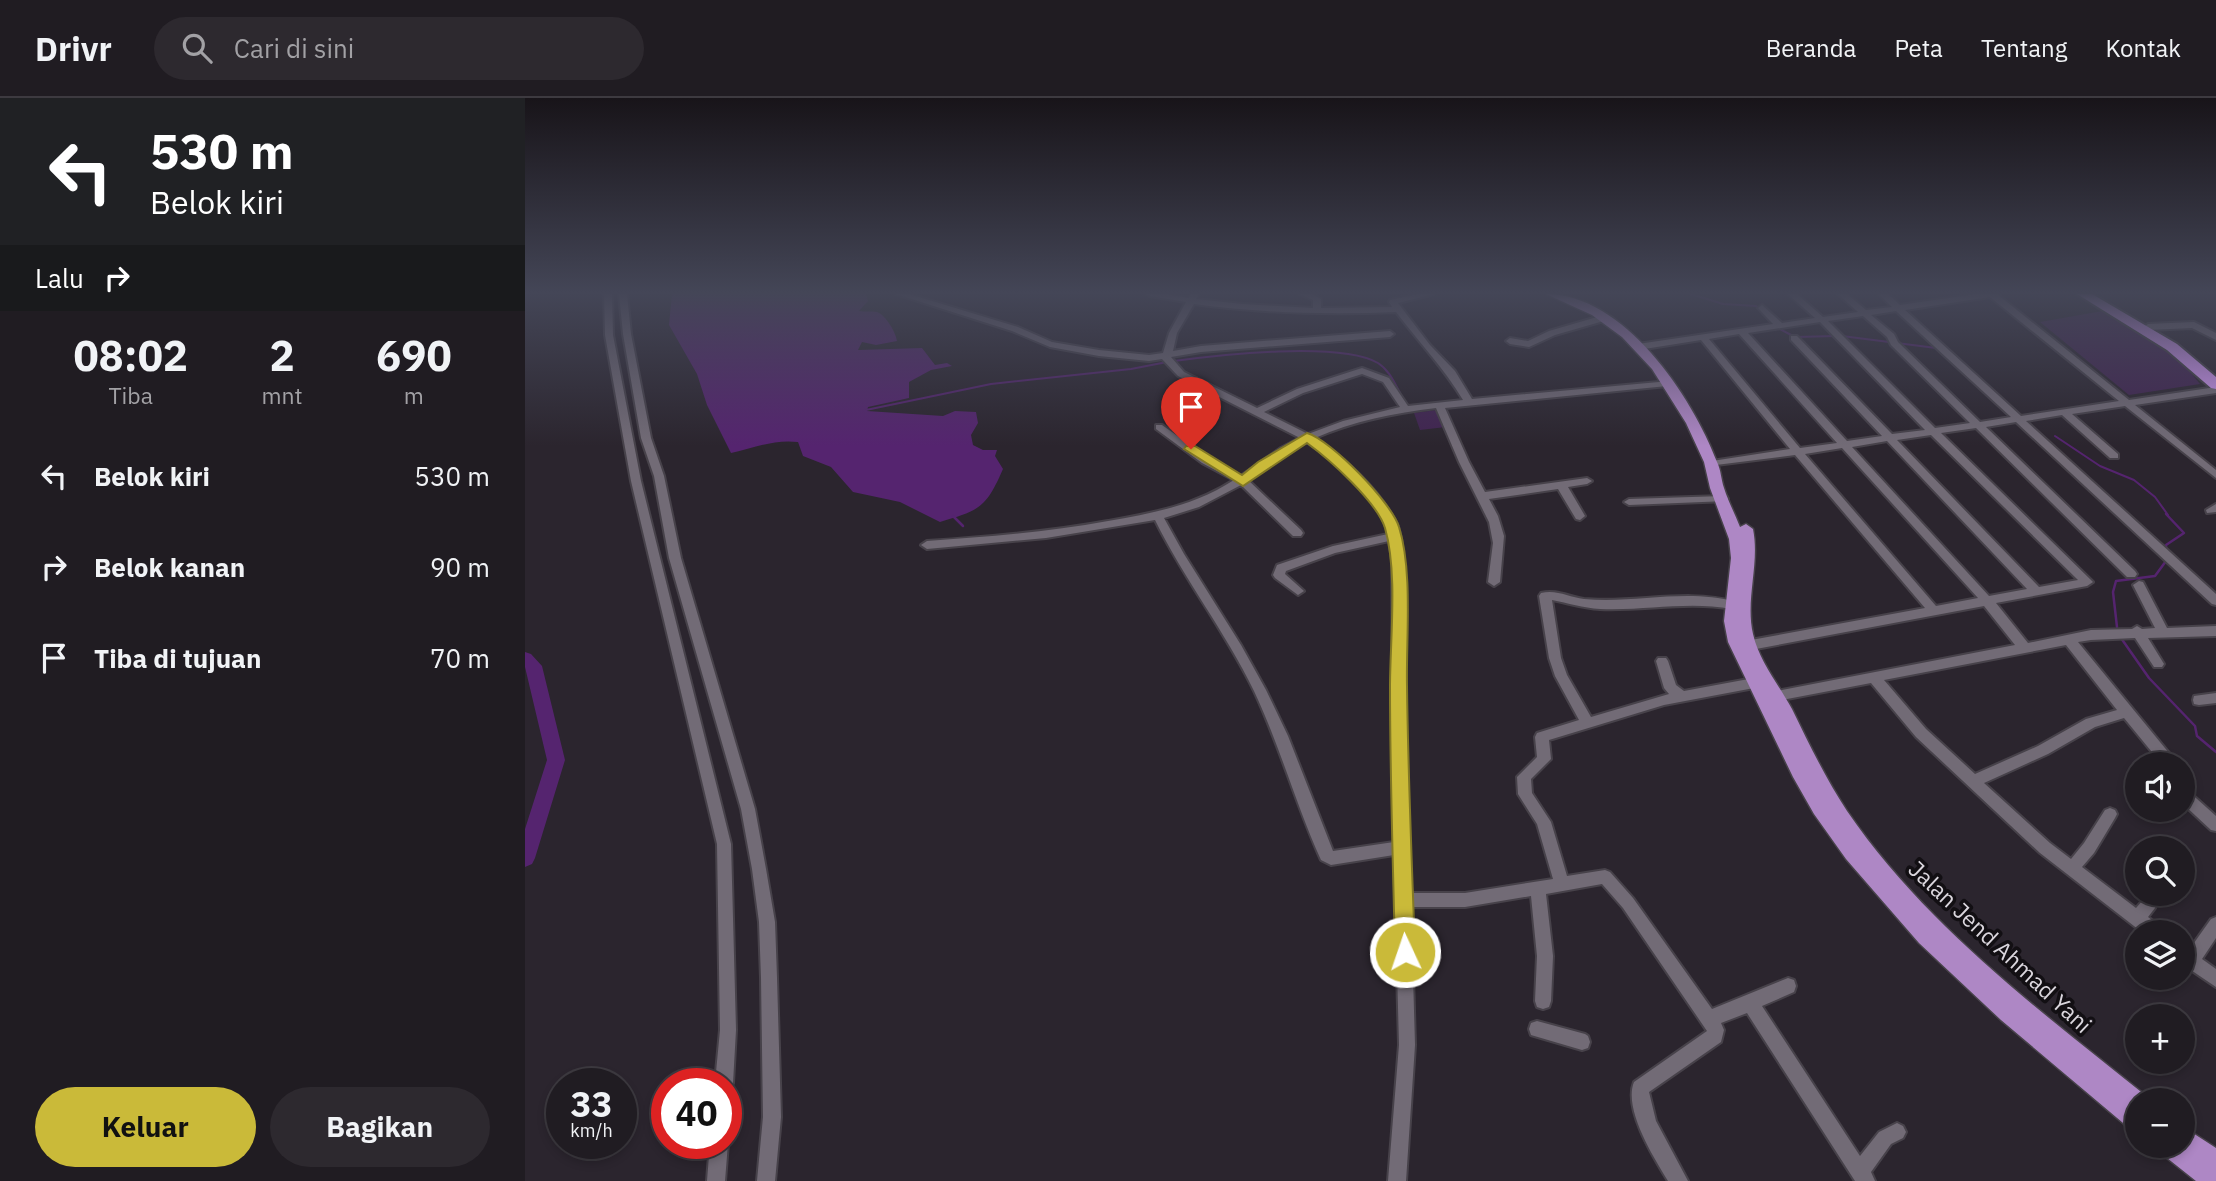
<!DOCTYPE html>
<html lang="id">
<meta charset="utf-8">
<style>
:root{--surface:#201c22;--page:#2d292f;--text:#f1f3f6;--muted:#a2a1a5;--line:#3d3a40;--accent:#caba39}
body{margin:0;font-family:"IBM Plex Sans",sans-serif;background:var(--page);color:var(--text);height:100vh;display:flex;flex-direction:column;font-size:26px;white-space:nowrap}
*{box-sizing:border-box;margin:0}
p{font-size:23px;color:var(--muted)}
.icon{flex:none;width:38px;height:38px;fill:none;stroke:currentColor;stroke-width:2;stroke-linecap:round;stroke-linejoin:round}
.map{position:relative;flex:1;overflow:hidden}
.panel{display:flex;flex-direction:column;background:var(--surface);width:525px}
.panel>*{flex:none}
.guide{background:#202124;color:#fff;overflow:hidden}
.tools{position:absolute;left:1600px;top:654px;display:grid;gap:14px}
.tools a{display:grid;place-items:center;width:70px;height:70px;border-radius:50%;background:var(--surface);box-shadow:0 4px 10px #0003,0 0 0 2px var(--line);font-size:35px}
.speed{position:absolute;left:21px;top:970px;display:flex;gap:14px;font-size:35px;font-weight:700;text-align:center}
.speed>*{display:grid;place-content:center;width:91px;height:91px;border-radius:50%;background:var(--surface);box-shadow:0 4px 10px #0003,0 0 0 2px var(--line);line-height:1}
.speed small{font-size:18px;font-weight:400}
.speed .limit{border:10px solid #d22;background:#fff;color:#111}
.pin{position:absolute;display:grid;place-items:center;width:60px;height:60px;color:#fff;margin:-72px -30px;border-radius:50% 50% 50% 0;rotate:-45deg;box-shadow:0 0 7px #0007}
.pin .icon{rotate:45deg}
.me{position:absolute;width:77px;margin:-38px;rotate:357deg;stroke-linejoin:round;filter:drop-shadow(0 0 5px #0008)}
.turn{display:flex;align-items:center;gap:24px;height:147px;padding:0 35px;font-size:32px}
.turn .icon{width:91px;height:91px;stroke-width:2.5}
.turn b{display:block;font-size:49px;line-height:60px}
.then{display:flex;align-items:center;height:66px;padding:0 35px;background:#0003;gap:14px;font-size:26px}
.eta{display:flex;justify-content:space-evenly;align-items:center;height:119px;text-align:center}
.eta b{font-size:42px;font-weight:700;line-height:49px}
.cta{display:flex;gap:14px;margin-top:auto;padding:14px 35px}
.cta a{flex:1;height:80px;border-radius:42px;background:var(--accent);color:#111;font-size:28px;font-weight:700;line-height:80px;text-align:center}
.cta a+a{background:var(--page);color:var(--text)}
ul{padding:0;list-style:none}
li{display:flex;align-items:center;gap:21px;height:91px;padding:0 35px}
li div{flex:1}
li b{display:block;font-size:26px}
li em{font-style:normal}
header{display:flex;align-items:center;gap:42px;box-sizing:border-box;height:98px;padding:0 35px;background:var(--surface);border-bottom:2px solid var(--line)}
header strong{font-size:33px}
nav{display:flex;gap:38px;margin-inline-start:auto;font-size:24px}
.search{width:490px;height:63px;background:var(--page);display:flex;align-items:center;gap:18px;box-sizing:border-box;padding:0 24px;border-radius:38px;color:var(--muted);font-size:26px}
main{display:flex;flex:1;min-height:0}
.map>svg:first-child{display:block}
.green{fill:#412451}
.water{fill:#55246f}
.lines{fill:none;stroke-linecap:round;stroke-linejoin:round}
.stream-far1{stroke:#55246f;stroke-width:2}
.stream{stroke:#55246f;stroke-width:2.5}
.river{fill:#55246f;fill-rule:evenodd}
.minor-casing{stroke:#47424a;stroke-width:4}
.major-casing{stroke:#47424a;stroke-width:3}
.highway-casing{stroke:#47424a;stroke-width:4}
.minor{fill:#726b76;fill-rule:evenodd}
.major{fill:#ae87c5;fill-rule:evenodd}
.highway{fill:#d69afa;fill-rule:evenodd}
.route{fill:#caba39;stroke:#837925;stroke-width:2}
.labels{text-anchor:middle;stroke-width:7;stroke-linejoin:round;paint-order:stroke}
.street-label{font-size:23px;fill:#dad6dd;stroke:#120f13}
</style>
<header>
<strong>Drivr</strong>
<div class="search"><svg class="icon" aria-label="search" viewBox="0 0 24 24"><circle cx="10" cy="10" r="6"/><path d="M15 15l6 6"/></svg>Cari di sini</div>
<nav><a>Beranda</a><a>Peta</a><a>Tentang</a><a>Kontak</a></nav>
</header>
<main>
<section class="panel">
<div class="guide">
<div class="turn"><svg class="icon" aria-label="left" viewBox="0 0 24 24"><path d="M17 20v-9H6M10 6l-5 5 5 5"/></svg><div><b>530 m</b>Belok kiri</div></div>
<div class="then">Lalu<svg class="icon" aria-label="right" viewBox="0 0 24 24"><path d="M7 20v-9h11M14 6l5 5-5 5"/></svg></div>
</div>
<div class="eta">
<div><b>08:02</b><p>Tiba</p></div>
<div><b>2</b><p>mnt</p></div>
<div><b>690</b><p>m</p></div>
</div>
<ul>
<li><svg class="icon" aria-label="left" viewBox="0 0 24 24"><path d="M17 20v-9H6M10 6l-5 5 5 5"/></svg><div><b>Belok kiri</b></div><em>530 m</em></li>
<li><svg class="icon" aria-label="right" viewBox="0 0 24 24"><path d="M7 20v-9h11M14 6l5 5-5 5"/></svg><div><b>Belok kanan</b></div><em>90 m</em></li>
<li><svg class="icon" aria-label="arrive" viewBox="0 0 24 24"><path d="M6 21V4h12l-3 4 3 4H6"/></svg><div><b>Tiba di tujuan</b></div><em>70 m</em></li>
</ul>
<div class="cta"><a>Keluar</a><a>Bagikan</a></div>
</section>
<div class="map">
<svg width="1691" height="1083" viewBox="0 0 1691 1083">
<rect width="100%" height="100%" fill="#2b252e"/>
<!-- green -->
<g class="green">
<polygon points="1583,212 1644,249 1675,286 1604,297 1515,224"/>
<polygon points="911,312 921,329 895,332 889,315"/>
</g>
<!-- water -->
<path class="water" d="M 147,196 L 341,196 L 343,203 L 334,213 C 340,214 347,213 352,214 C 361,217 371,235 372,243 L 351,247 L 337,244 L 333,252 L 397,250 L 410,267 L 422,265 L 427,268 L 406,272 L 384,284 L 384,300 L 343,309 L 342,313 L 418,318 L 430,313 L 451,314 L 453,325 L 446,337 L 448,347 L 458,352 L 472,352 L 470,358 L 478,371 C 461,410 455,412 415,424 L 375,404 L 328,394 L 306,369 L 278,358 L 273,344 C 249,341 229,350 206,355 L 182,307 L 172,276 L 144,227 Z"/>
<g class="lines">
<!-- stream-far1 -->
<g class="stream-far1">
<polyline points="1166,196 1198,206 1231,208 1234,211"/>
<polyline points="1251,229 1270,239 1311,238"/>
<polyline points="1317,238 1411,250"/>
<path d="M 649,263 C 694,257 814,243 853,265 C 864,272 869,284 875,295"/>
<polyline points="341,312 466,286 606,271 642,264"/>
<polyline points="1530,338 1575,368 1609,382 1630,399 1643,417"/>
</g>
<!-- stream -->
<g class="stream">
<polyline points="428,418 438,428"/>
<polyline points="1641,453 1641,447 1659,435 1641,416"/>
<polyline points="1592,529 1588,494 1591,483 1630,478 1641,463"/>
<polyline points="1596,540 1624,580 1670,628 1672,638 1691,654"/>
</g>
<!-- river -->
<polygon class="river" points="0,554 6,556 17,568 40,662 10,760 7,766 0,769 0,731 22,662 0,569"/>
<defs>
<g id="minor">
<polygon points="79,196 87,196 88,237 116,383 206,746 211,932 208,985 205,991 201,993 201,985 190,985 195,932 192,746 106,383 80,237"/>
<polygon points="94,196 102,196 106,236 126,340 139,378 156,460 230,711 241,771 250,824 252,880 256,1019 250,1083 232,1083 238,1019 236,880 234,824 227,771 216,711 144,460 129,378 116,340 98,236"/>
<path d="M 371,196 L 384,196 L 493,229 L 527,244 L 574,252 L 624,257 L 638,255 L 644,235 L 661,204 L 625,198 L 621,196 L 640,196 L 664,200 L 666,196 L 674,196 L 671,201 L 717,206 L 788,210 L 788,202 L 775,196 L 787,196 L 796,201 L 796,210 L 867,209 L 864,204 L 865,202 L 893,196 L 909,196 L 873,205 L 905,247 L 930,273 L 947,301 L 1145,283 L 1145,287 L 1142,288 L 920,310 L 944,364 L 960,394 L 1062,380 L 1067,383 L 1062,386 L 1043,389 L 1060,418 L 1055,422 L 1051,421 L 1033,391 L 964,401 L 973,418 L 979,438 L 975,484 L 969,488 L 963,484 L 968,445 L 964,424 L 934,364 L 911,310 C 869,315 829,323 790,340 C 821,361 853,391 871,424 C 877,435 877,450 879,462 L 881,654 L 885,795 L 940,795 L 1028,781 L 1012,726 L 993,696 L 992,679 L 1012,659 L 1010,639 L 1012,635 L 1054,622 L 1030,578 L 1024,560 L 1014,498 L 1016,495 C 1031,491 1044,499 1059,501 C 1109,506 1161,490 1211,504 L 1213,507 L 1207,511 C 1162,503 1120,513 1075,511 C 1058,510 1043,505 1027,502 L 1036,560 L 1042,577 L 1066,619 L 1144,596 L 1139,590 L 1131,563 L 1133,560 L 1141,560 L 1143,563 L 1151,587 L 1159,593 L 1229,580 L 1234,581 L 1235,585 L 1234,589 L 1229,590 L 1139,607 L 1024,642 L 1026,661 L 1006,681 L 1007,695 L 1026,724 L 1042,778 L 1080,772 L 1085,774 L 1108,800 L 1187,911 L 1263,880 L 1269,882 L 1271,888 L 1269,894 L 1237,908 L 1335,1058 L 1354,1034 L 1372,1025 L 1378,1028 L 1381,1034 L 1378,1040 L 1366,1046 L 1346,1074 L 1350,1083 L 1330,1083 L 1222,915 L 1196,925 L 1199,932 L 1196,944 L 1124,994 L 1131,1023 L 1163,1083 L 1143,1083 C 1129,1060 1098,1011 1109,984 L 1182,933 L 1098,810 L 1077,786 L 1021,796 L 1028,858 L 1026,903 L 1024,909 L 1018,911 L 1012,909 L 1010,903 L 1012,858 L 1006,798 L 940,809 L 886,809 L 890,947 L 881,1083 L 863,1083 L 874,947 L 869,757 L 806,767 L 796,762 C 771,707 755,648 729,593 C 700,533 659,481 630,422 L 521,440 L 402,451 L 396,447 L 402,443 C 463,439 523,434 583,423 C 628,415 669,408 709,382 L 677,365 L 631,331 L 631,327 L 637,327 L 685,361 L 716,378 L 756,350 L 775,340 L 653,278 L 637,261 L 624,263 L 574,258 L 525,249 L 487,233 ZM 669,206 C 736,215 803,217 871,214 C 893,243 919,270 938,302 L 883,308 L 864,280 L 837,270 L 772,291 L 732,310 L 659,274 L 646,259 L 676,254 L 865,239 L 869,236 L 865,233 L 676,248 L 648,253 L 652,235 ZM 837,276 L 858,284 L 875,309 L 818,323 L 783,336 L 739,314 L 778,295 ZM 782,344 C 807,361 858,406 863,436 L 808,448 L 752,467 L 748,477 L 750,480 L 773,497 L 779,493 L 760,476 L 761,473 L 810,455 L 864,443 L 867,462 L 869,744 L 808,753 L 763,638 L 741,592 L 716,547 L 659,456 L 639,420 L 674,409 L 716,387 L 768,438 L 776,438 L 778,435 L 776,432 L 723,382 L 764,354 Z"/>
<path d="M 1263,196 L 1272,196 L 1298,219 L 1333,214 L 1313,196 L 1322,196 L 1341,212 L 1367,209 L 1354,196 L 1363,196 L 1375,207 L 1451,196 L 1472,196 L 1604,302 L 1691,289 L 1691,295 L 1610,307 L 1691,372 L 1691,380 L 1600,308 L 1547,316 L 1593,356 L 1593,360 L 1585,360 L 1537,317 L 1501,323 L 1691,496 L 1691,507 L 1687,506 L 1491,324 L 1461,329 L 1610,473 L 1612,476 L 1610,479 L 1602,479 L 1451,330 L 1416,335 L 1568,484 L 1562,488 L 1471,505 L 1503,545 L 1566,532 L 1607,531 L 1612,528 L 1617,531 L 1630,530 L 1608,487 L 1614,483 L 1618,484 L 1642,530 L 1691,528 L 1691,538 L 1623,540 L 1639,566 L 1637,569 L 1629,569 L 1610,540 L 1566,542 L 1553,544 L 1644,655 L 1646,659 L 1641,667 L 1625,667 L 1631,659 L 1599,620 L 1570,629 L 1523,656 L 1459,685 L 1525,745 L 1546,761 L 1559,745 L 1580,712 L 1585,710 L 1590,712 L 1592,716 L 1590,720 L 1569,755 L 1557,769 L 1611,810 L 1618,802 L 1619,796 L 1635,796 L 1630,810 L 1623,819 L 1637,830 L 1639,835 L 1618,835 L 1515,755 L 1391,639 L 1346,585 L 1252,603 L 1247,602 L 1246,598 L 1247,594 L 1252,593 L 1490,547 L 1459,508 L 1215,554 L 1211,552 L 1209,549 L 1211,546 L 1215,544 L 1400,510 L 1270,357 L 1183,368 L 1183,364 L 1187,363 L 1265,351 L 1176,242 L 1113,252 L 1109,249 L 1113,246 L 1248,226 L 1233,210 L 1237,207 L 1257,225 L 1290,220 ZM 1465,199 L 1594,303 L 1496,318 L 1380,212 ZM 1371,213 L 1486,319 L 1455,324 L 1373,244 L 1369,236 L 1346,217 ZM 1338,218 L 1362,239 L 1366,247 L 1445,325 L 1410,330 L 1303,223 ZM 1295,224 L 1400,332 L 1367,336 L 1272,238 L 1266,238 L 1266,242 L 1357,338 L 1322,343 L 1223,235 ZM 1214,236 L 1312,345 L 1275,350 L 1184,241 ZM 1406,337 L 1553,482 L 1514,489 L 1372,342 ZM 1362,343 L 1502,491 L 1464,498 L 1327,349 ZM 1317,350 L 1453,500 L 1411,508 L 1280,356 ZM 1541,547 L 1592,612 L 1561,621 L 1513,648 L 1450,676 L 1401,631 L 1359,582 Z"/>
<polygon points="1079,217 1082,218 1082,222 1030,237 1004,249 985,246 981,243 985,240 1003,243 1024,233"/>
<polygon points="1669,224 1691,235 1691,242 1667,230 1623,232 1619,229 1623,226"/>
<polygon points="1198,398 1202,399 1203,401 1202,403 1104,407 1099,404 1104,401"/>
<polygon points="1691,406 1691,414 1682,415 1681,412"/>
<polygon points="1691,595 1691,605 1674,607 1669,606 1668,602 1669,598"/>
<polygon points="1657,690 1662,692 1691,718 1691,733 1686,732 1657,705"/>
<polygon points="1691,819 1691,840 1677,861 1691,871 1691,889 1657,866 1657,848 1664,852 1686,821"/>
<polygon points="1012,923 1060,936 1063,938 1065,944 1063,950 1057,952 1006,937 1004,931 1006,925"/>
<polygon points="201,1041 203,1045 200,1083 182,1083 185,1045 201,1045"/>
</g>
<g id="major">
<path d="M 1021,196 C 1099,196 1167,298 1192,364 C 1196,372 1196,381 1199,390 C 1203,403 1210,416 1215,429 L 1221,426 L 1228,431 C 1235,466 1220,501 1228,536 C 1234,563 1254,587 1267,611 C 1284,646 1301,681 1322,713 C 1400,827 1514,912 1620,997 L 1622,1003 L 1612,1003 L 1612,1033 L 1604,1030 L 1476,922 L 1394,845 L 1321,761 L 1289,716 L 1268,679 L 1203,544 L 1199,523 L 1206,460 L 1204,441 L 1185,390 L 1179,364 L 1161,325 L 1127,271 L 1097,239 L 1067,217 Z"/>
<polygon points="1657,1028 1691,1050 1691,1083 1671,1083 1637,1056 1633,1048 1657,1048"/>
</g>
<polygon id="highway" points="1552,196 1567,196 1652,246 1691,279 1691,291 1686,290 1642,252"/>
</defs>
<!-- minor casing -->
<use href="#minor" class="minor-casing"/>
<!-- major casing -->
<use href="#major" class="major-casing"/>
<!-- highway casing -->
<use href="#highway" class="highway-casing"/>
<!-- minor -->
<use href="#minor" class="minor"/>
<!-- major -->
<use href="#major" class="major"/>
<!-- highway -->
<use href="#highway" class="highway"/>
</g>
<!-- sky -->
<linearGradient id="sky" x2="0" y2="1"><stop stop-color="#181419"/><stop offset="0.56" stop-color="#444657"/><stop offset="1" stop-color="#444657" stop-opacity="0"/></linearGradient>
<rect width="1691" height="348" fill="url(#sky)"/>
<!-- route -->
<path class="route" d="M 782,335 C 806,342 867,405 874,429 C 888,473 881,541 882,588 C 883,677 887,766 890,854 L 887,861 L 880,864 L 873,861 L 870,854 C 868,766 865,677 865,589 C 865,542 873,475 860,430 C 852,404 804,361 782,345 L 718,388 L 659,351 L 661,348 L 670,348 L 717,377 L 733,364 Z"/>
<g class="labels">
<!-- street labels -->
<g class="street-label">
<text transform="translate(1475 849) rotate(43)" y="8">Jalan Jend Ahmad Yani</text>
</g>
</g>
</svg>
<div class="tools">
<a><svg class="icon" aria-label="sound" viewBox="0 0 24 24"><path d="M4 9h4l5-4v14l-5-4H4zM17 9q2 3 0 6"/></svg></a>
<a><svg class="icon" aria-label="search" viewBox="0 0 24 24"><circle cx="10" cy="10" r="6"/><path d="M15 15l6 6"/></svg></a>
<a><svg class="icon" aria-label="layers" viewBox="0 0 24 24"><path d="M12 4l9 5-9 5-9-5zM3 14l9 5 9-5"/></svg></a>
<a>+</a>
<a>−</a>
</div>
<div class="speed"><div>33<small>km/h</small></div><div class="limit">40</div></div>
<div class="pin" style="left:666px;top:351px;background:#d93025"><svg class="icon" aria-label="arrive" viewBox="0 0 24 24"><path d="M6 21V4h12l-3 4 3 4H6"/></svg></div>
<svg class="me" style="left:880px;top:854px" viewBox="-20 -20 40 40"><circle r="17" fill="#caba39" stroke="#fff" stroke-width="3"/><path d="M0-11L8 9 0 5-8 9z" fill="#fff"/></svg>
</div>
</main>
